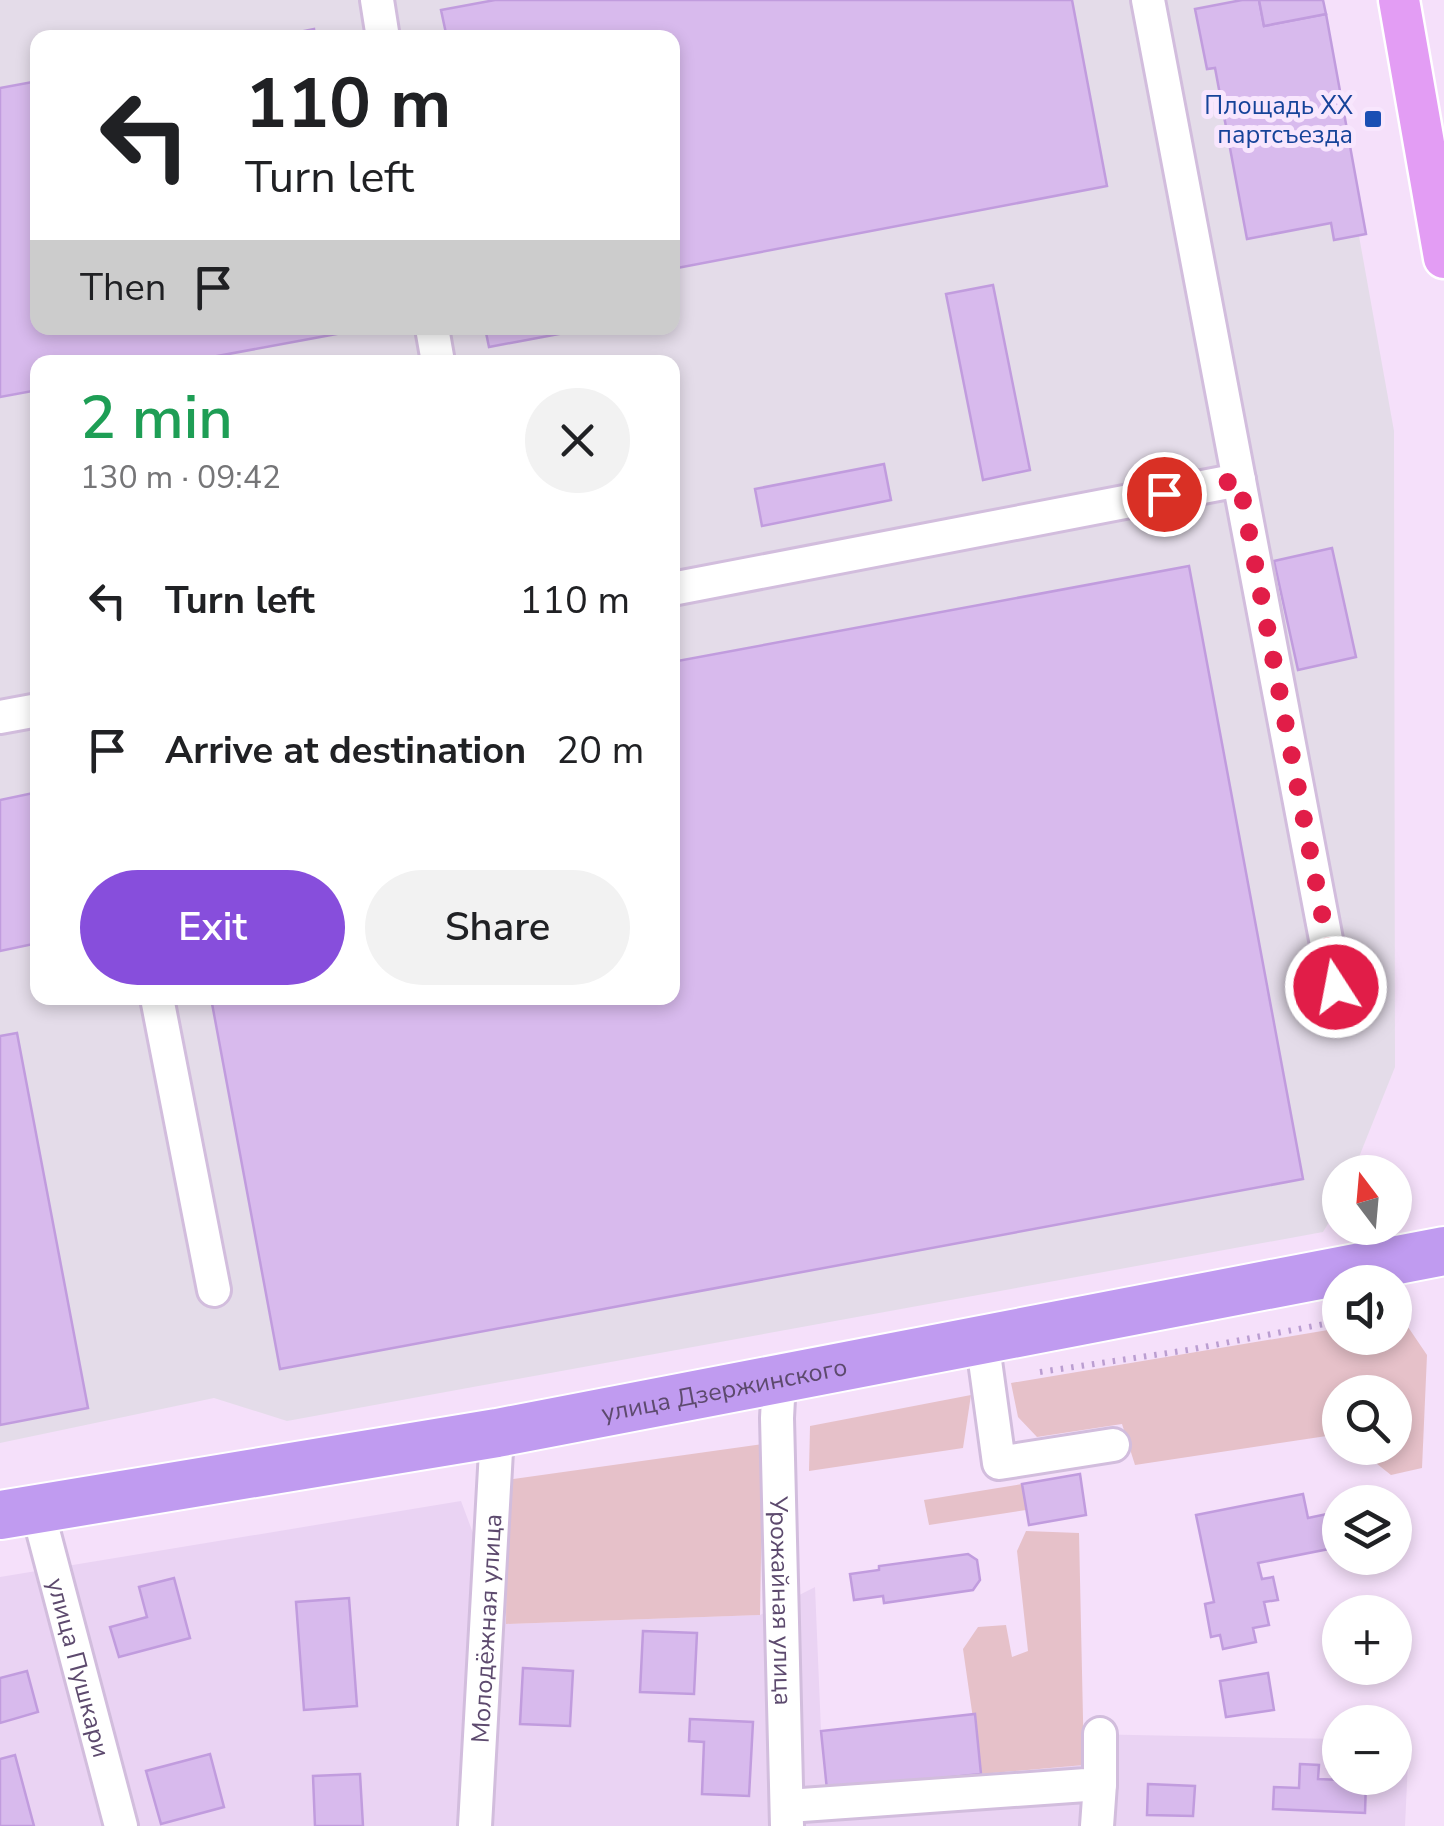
<!DOCTYPE html>
<meta charset="utf-8">
<style>
:root{--surface:#fff;--page:#f2f2f2;--text:#202124;--muted:#757577;--accent:#874edc}
body{margin:0;font-family:"Nunito Sans",sans-serif;background:var(--page);color:var(--text);height:100vh;display:flex;flex-direction:column;font-size:38px;white-space:nowrap}
*{box-sizing:border-box;margin:0}
p{font-size:32px;color:var(--muted)}
.icon{flex:none;width:55px;height:55px;fill:none;stroke:currentColor;stroke-width:2;stroke-linecap:round;stroke-linejoin:round}
.map{position:relative;flex:1;overflow:hidden}
.panel{position:absolute;left:30px;top:355px;width:650px;height:650px;display:flex;flex-direction:column;background:var(--surface);border-radius:20px;box-shadow:0 5px 15px #0003}
.panel>*{flex:none}
.banner{position:absolute;left:30px;top:30px;width:650px;height:305px;border-radius:20px;box-shadow:0 5px 15px #0003;background:#fff;color:var(--text);overflow:hidden}
.needle{width:65px;rotate:344deg}
.fabs{position:absolute;left:1322px;top:1155px;display:grid;gap:20px}
.fabs a{display:grid;place-items:center;width:90px;height:90px;border-radius:50%;background:var(--surface);box-shadow:0 5px 15px #0003;font-size:50px}
.pin{position:absolute;display:grid;place-items:center;width:85px;height:85px;color:#fff;margin:-42px;border:5px solid #fff;border-radius:50%;box-shadow:0 2px 10px #0007}
.me{position:absolute;width:110px;margin:-55px;rotate:349deg;stroke-linejoin:round;filter:drop-shadow(0 0 8px #0008)}
.turn{display:flex;align-items:center;gap:35px;height:210px;padding:0 50px;font-size:45px}
.turn .icon{width:130px;height:130px;stroke-width:2.5}
.turn b{display:block;font-size:70px;line-height:85px}
.then{display:flex;align-items:center;height:95px;padding:0 50px;background:#0003;gap:20px;font-size:38px}
.round{display:grid;place-items:center;flex:none;width:105px;height:105px;border-radius:52px;background:var(--page)}
.summary{display:flex;align-items:center;justify-content:space-between;height:170px;padding:0 50px}
h1{font-size:60px;font-weight:600;line-height:75px;color:#1e9e55}
.primary-button{display:flex;gap:20px;margin-top:auto;padding:20px 50px}
.primary-button a{flex:1;height:115px;border-radius:60px;background:var(--accent);color:#fff;font-size:40px;font-weight:600;line-height:115px;text-align:center}
.primary-button a+a{background:var(--page);color:var(--text)}
ul{padding:0;list-style:none}
li{display:flex;align-items:center;gap:30px;height:150px;padding:0 50px}
li div{flex:1}
li b{display:block;font-size:38px}
li em{font-style:normal}
.map>svg:first-child{display:block}
.residential{fill:#ead3f3}
.industrial{fill:#e4dce9;fill-rule:evenodd}
.green{fill:#e6c1c9}
.building{fill:#d8baed;stroke:#c19cde;stroke-width:2.5}
.lines{fill:none;stroke-linecap:round;stroke-linejoin:round}
.minor-casing{stroke:#d2bddd;stroke-width:38}
.major-casing{stroke:#fff;stroke-width:45}
.highway-casing{stroke:#fff;stroke-width:52}
.path{stroke:#bb9ed1;stroke-width:6;stroke-dasharray:2.5 8;stroke-linecap:butt}
.minor{stroke:#fff;stroke-width:32}
.major{stroke:#e39df4;stroke-width:40}
.highway{stroke:#c09bf0;stroke-width:48}
.route{stroke:#e11d48;stroke-width:18;stroke-dasharray:0 32.4}
.transit-dot{fill:#1a4fb4;stroke:#f8e6fd;stroke-width:4}
.labels{text-anchor:middle;stroke-width:10;stroke-linejoin:round;paint-order:stroke}
.transit-label{font-size:25px;fill:#164399;stroke:#f8e6fd;text-anchor:end}
.street-label{font-size:25px;fill:#5d4a6e;stroke:#f8e6fd}
</style>
<div class="map">
<svg width="1444" height="1826" viewBox="0 0 1444 1826">
<rect width="100%" height="100%" fill="#f5e0fa"/>
<!-- residential -->
<polygon class="residential" points="461,1501 507,1624 760,1615 815,1587 821,1731 827,1790 1083,1765 1084,1734 1340,1739 1340,1778 1395,1778 1395,1740 1409,1740 1405,1826 0,1826 0,1577"/>
<!-- industrial -->
<path class="industrial" d="M 0,0 L 1323,0 L 1359,236 L 1394,431 L 1395,1067 L 1353,1172 L 1340,1172 L 1340,1204 L 1323,1232 L 287,1421 L 214,1398 L 0,1443 ZM 38,38 L 672,38 L 672,328 L 38,328 ZM 38,362 L 672,362 L 672,998 L 38,998 Z"/>
<!-- green -->
<g class="green">
<polygon points="1395,1324 1408,1327 1427,1355 1422,1468 1391,1475 1357,1448 1395,1448 1395,1392 1340,1392 1340,1434 1135,1465 1122,1424 1037,1437 1018,1417 1011,1383 1340,1328 1340,1338 1395,1338"/>
<polygon points="971,1395 963,1448 809,1471 810,1426"/>
<polygon points="763,1444 760,1615 506,1624 507,1480"/>
<polygon points="1022,1484 1026,1510 929,1525 924,1500"/>
<polygon points="1026,1531 1079,1533 1084,1765 981,1774 963,1649 978,1627 1006,1625 1012,1657 1028,1651 1017,1551"/>
</g>
<!-- building -->
<g class="building">
<polygon points="495,0 1072,0 1107,186 672,269 672,38 447,38 441,10"/>
<polygon points="1242,0 1259,0 1264,26 1326,14 1366,234 1334,240 1331,223 1247,239 1215,68 1207,69 1195,9"/>
<polygon points="1259,0 1323,0 1326,14 1264,26"/>
<polygon points="314,29 315,38 270,38"/>
<polygon points="38,81 38,328 369,328 185,362 38,362 38,390 0,397 0,88"/>
<polygon points="993,285 1030,470 983,480 946,294"/>
<polygon points="485,328 591,328 489,347"/>
<polygon points="884,464 891,500 762,526 755,489"/>
<polygon points="1332,548 1356,657 1298,670 1274,561"/>
<polygon points="1189,566 1303,1179 280,1369 211,998 672,998 672,662"/>
<polygon points="38,792 38,943 0,951 0,800"/>
<polygon points="17,1033 88,1408 0,1425 0,1036"/>
<polygon points="1080,1474 1086,1515 1029,1525 1022,1484"/>
<polygon points="1303,1494 1308,1518 1327,1514 1334,1548 1258,1563 1262,1579 1273,1577 1278,1600 1264,1602 1269,1625 1253,1628 1256,1642 1223,1649 1220,1635 1211,1637 1205,1604 1214,1602 1196,1515"/>
<polygon points="968,1554 977,1560 980,1580 973,1590 884,1603 883,1596 854,1600 850,1574 879,1570 879,1566"/>
<polygon points="174,1578 190,1638 119,1657 110,1627 147,1617 139,1587"/>
<polygon points="349,1598 357,1706 304,1710 296,1602"/>
<polygon points="643,1631 697,1633 694,1694 640,1692"/>
<polygon points="523,1668 573,1671 570,1726 520,1724"/>
<polygon points="27,1671 38,1712 0,1723 0,1678"/>
<polygon points="1268,1673 1274,1710 1226,1717 1220,1681"/>
<polygon points="975,1714 981,1774 827,1790 821,1731"/>
<polygon points="690,1719 753,1722 749,1796 702,1794 704,1742 689,1741"/>
<polygon points="210,1754 224,1807 161,1824 146,1771"/>
<polygon points="15,1755 34,1826 0,1826 0,1759"/>
<polygon points="1300,1764 1319,1765 1318,1779 1366,1781 1365,1813 1273,1809 1274,1787 1299,1788"/>
<polygon points="360,1774 363,1826 315,1826 313,1776"/>
<polygon points="1148,1784 1195,1786 1193,1816 1147,1815"/>
</g>
<g class="lines">
<defs>
<g id="minor">
<polyline points="377,0 383,38"/>
<polyline points="1148,0 1335,987"/>
<polyline points="432,328 438,362"/>
<polyline points="672,589 1239,480"/>
<polyline points="0,717 38,710"/>
<polyline points="157,998 214,1290"/>
<polyline points="982,1339 999,1463 1113,1445"/>
<path id="s1" d="M 779,1379 L 777,1418 L 787,1826"/>
<path id="s2" d="M 37,1508 L 121,1826"/>
<polyline points="788,1806 1100,1784 1100,1734"/>
<path id="s3" d="M 475,1826 L 497,1433"/>
<polyline points="1097,1826 1100,1784"/>
</g>
<polyline id="major" points="1399,0 1444,258"/>
<g id="highway">
<path id="s4" d="M 0,1515 L 497,1433 L 1444,1251"/>
</g>
</defs>
<!-- minor casing -->
<use href="#minor" class="minor-casing"/>
<!-- major casing -->
<use href="#major" class="major-casing"/>
<!-- highway casing -->
<use href="#highway" class="highway-casing"/>
<!-- path -->
<polyline class="path" points="1040,1372 1188,1350 1340,1321"/>
<!-- minor -->
<use href="#minor" class="minor"/>
<!-- major -->
<use href="#major" class="major"/>
<!-- highway -->
<use href="#highway" class="highway"/>
</g>
<g class="lines">
<!-- route -->
<polyline class="route" points="1164,494 1239,480 1336,987"/>
</g>
<!-- markers -->
<rect class="transit-dot" x="1363" y="109" width="20" height="20" rx="5"/>
<g class="labels">
<!-- transit labels -->
<g class="transit-label">
<text x="1353" y="114">Площадь ХХ<tspan x="1353" dy="29">партсъезда</tspan></text>
</g>
<!-- street labels -->
<g class="street-label">
<text dy="9" stroke="none"><textPath href="#s4" startOffset="735">улица Дзержинского</textPath></text>
<text dy="9" stroke="none"><textPath href="#s1" startOffset="222">Урожайная улица</textPath></text>
<text dy="9" stroke="none"><textPath href="#s3" startOffset="198">Молодёжная улица</textPath></text>
<text dy="9" stroke="none"><textPath href="#s2" startOffset="165">улица Пушкари</textPath></text>
</g>
</g>
</svg>
<div class="fabs">
<a><svg class="needle" viewBox="-14 -14 28 28"><path d="M0-13l5 13h-10z" fill="#e53935"/><path d="M0 13l5-13h-10z" fill="#757577"/></svg></a>
<a><svg class="icon" aria-label="sound" viewBox="0 0 24 24"><path d="M4 9h4l5-4v14l-5-4H4zM17 9q2 3 0 6"/></svg></a>
<a><svg class="icon" aria-label="search" viewBox="0 0 24 24"><circle cx="10" cy="10" r="6"/><path d="M15 15l6 6"/></svg></a>
<a><svg class="icon" aria-label="layers" viewBox="0 0 24 24"><path d="M12 4l9 5-9 5-9-5zM3 14l9 5 9-5"/></svg></a>
<a>+</a>
<a>−</a>
</div>
<div class="pin" style="left:1164px;top:494px;background:#d93025"><svg class="icon" aria-label="arrive" viewBox="0 0 24 24"><path d="M6 21V4h12l-3 4 3 4H6"/></svg></div>
<svg class="me" style="left:1336px;top:987px" viewBox="-20 -20 40 40"><circle r="17" fill="#e11d48" stroke="#fff" stroke-width="3"/><path d="M0-11L8 9 0 5-8 9z" fill="#fff"/></svg>
<div class="banner">
<div class="turn"><svg class="icon" aria-label="left" viewBox="0 0 24 24"><path d="M17 20v-9H6M10 6l-5 5 5 5"/></svg><div><b>110 m</b>Turn left</div></div>
<div class="then">Then<svg class="icon" aria-label="arrive" viewBox="0 0 24 24"><path d="M6 21V4h12l-3 4 3 4H6"/></svg></div>
</div>
<section class="panel">
<div class="summary"><div><h1>2 min</h1><p>130 m · 09:42</p></div><a class="round"><svg class="icon" aria-label="close" viewBox="0 0 24 24"><path d="M6 6l12 12M18 6L6 18"/></svg></a></div>
<ul>
<li><svg class="icon" aria-label="left" viewBox="0 0 24 24"><path d="M17 20v-9H6M10 6l-5 5 5 5"/></svg><div><b>Turn left</b></div><em>110 m</em></li>
<li><svg class="icon" aria-label="arrive" viewBox="0 0 24 24"><path d="M6 21V4h12l-3 4 3 4H6"/></svg><div><b>Arrive at destination</b></div><em>20 m</em></li>
</ul>
<div class="primary-button"><a>Exit</a><a>Share</a></div>
</section>
</div>
